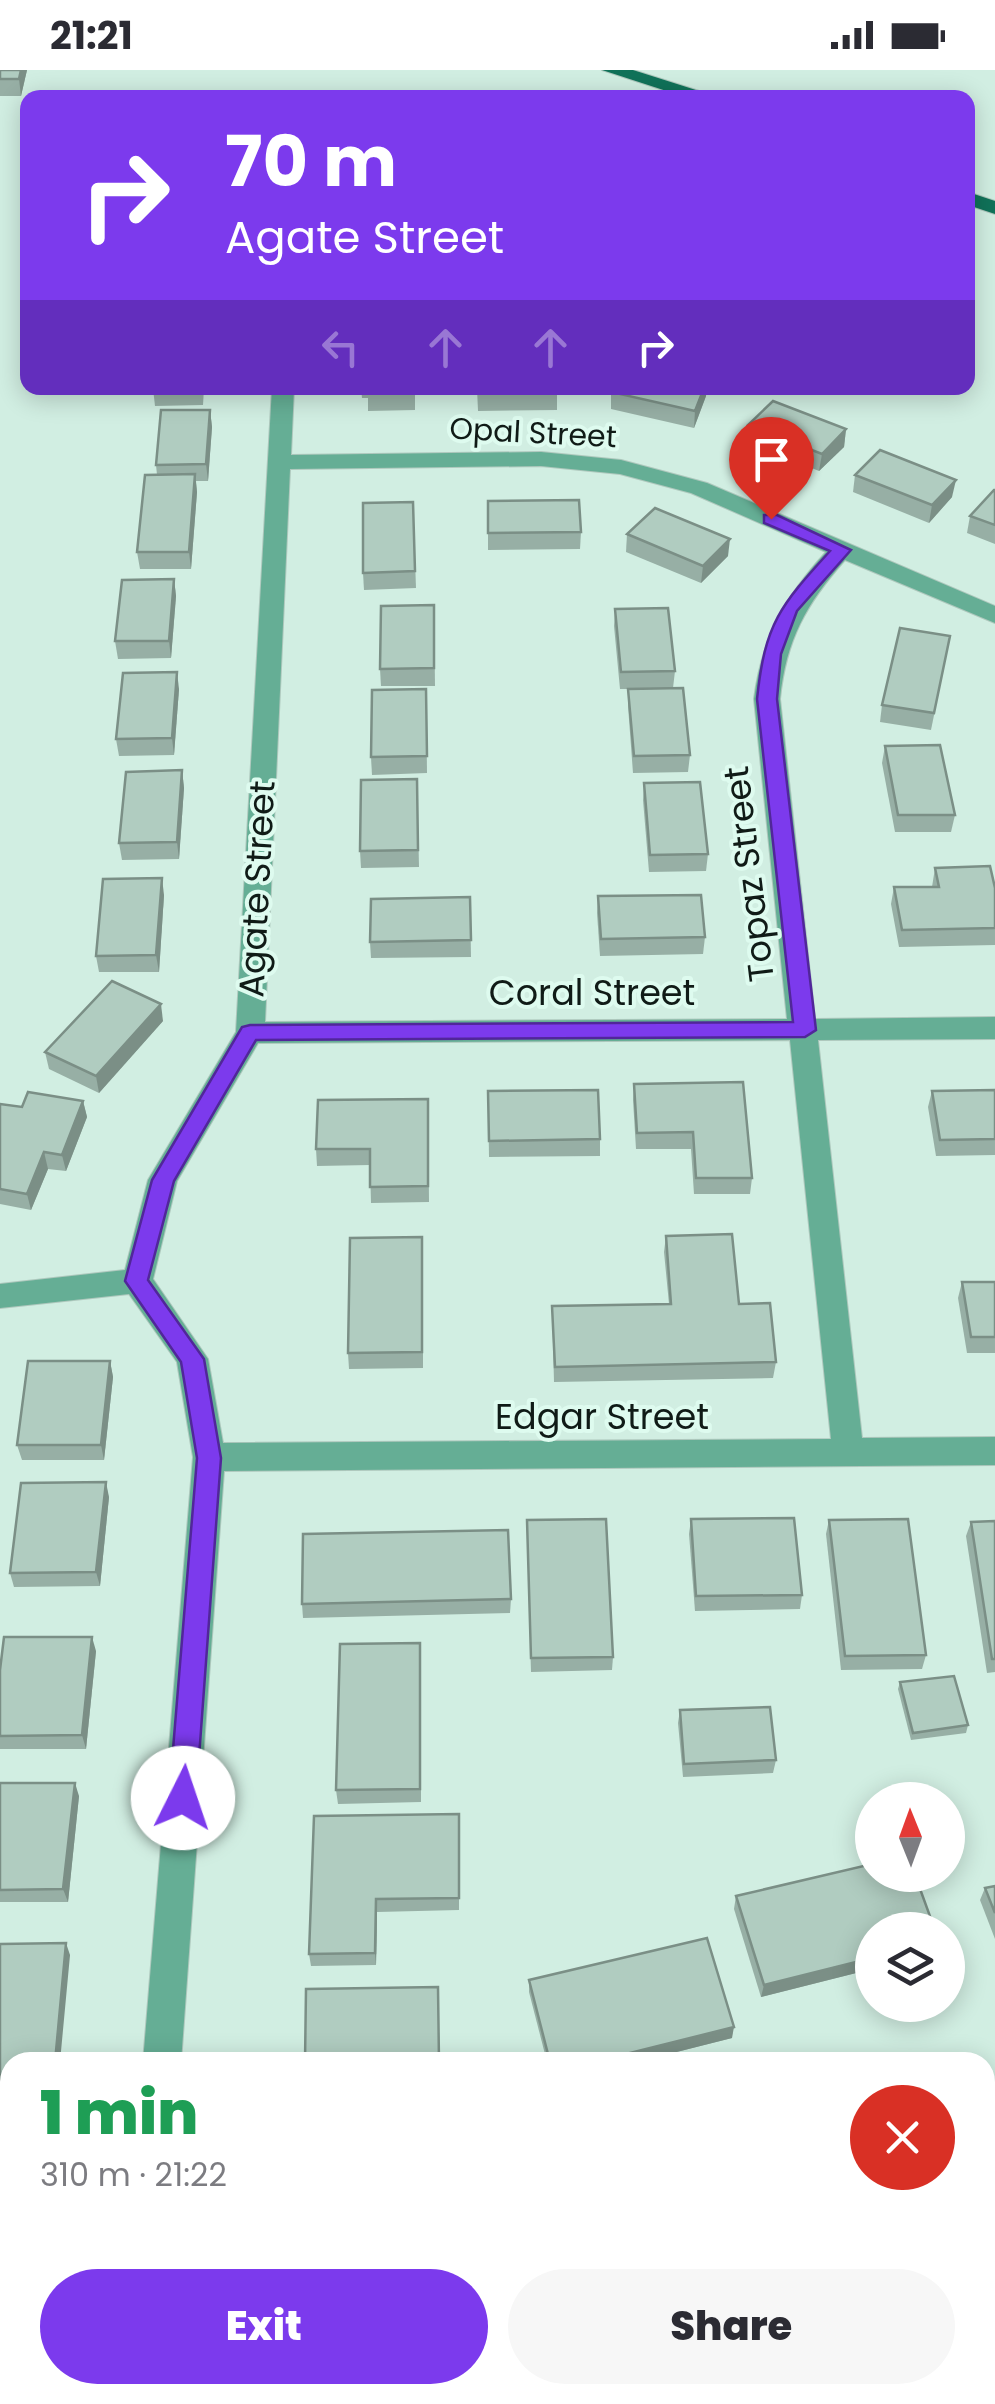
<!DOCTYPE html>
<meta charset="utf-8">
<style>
:root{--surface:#fff;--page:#f7f7f7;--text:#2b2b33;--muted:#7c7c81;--accent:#7c3aed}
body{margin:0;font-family:Poppins,sans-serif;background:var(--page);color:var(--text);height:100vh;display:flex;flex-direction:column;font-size:38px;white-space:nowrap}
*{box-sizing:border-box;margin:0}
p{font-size:32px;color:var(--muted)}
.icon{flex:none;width:55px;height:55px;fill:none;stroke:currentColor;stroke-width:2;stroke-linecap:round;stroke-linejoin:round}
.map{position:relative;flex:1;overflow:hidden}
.side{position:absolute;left:0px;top:1982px;width:995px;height:352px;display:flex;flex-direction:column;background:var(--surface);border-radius:30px 30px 0 0;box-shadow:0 5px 25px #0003}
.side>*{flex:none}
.guide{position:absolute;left:20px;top:20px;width:955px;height:305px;border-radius:20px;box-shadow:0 5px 25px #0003;background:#7c3aed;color:#fff;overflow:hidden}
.needle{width:65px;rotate:359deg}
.fabs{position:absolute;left:855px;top:1712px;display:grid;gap:20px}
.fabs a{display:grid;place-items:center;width:110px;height:110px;border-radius:50%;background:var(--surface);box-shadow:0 5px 25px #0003;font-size:50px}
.pin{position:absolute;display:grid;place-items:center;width:85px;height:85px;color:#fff;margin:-102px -42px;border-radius:50% 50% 50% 0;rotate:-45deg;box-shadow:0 0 10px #0007}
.pin .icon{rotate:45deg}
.me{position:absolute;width:110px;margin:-55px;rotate:4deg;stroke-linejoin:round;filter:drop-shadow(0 0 8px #0008)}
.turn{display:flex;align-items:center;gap:35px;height:210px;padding:0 40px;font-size:45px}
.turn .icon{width:130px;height:130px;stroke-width:2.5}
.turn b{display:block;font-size:70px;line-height:85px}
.lanes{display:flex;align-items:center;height:95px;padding:0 40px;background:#0003;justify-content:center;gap:50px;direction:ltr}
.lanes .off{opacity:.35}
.round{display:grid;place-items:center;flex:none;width:105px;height:105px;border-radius:52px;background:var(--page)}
.head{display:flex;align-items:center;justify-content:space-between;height:170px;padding:0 40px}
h1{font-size:60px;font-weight:800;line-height:75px;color:#1e9e55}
.cta{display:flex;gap:20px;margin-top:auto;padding:20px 40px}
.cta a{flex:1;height:115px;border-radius:60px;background:var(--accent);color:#fff;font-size:40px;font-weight:800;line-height:115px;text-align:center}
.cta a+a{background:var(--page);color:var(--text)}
.status{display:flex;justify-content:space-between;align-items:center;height:70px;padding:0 50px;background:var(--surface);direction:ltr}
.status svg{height:28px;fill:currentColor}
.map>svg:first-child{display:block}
.green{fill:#f8bba5}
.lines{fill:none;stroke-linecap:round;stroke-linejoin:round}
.minor-casing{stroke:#aec8bd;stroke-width:2}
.major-casing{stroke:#aec8bd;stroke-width:2}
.minor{fill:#65ae95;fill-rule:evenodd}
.major{fill:#107259;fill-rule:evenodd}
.wall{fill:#97afa5}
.shaded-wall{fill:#7b8f86}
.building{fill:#b0ccc0;stroke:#7b8f86;stroke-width:2.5}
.route{fill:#7c3aed;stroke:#51269a;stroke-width:2.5}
.labels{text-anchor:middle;stroke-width:8;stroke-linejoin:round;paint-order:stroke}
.far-street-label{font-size:30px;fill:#101b17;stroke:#defbef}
.street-label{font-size:35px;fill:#101b17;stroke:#defbef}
</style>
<div class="status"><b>21:21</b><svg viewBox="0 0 49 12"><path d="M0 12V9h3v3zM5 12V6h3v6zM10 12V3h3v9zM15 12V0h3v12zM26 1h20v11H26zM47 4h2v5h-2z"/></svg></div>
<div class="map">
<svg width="995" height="2334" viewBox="0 0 995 2334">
<rect width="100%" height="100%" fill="#d1eee2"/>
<!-- green -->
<polygon class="green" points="995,2136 995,2334 249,2334 279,2325 985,2325 985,2138"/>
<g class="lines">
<defs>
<g id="minor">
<path d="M 272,318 L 294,318 L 291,385 L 541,382 L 621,390 L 707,413 L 995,536 L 995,553 L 845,490 C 806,534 786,570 780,629 L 815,949 L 995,947 L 995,969 L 818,970 L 862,1368 L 995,1367 L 995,1395 L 224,1401 L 181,1992 L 143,1992 L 193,1387 L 177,1292 L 129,1224 L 0,1238 L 0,1214 L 125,1200 L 148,1110 L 236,962 ZM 541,396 L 620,404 L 691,423 L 826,482 C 785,527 762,567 754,629 L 787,949 L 265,952 L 290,399 ZM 790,970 L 831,1369 L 223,1373 L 208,1289 L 153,1209 L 177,1111 L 258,973 Z"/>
<polygon points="995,2042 995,2080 985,2083 985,2045"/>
<polygon points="10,2292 10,2325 25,2325 0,2334 0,2295"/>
<polygon points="127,2325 167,2325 168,2334 128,2334"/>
</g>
<g id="major">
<polygon points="602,0 633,0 718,27 688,28"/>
<polygon points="968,122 995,131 995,144 968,135"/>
</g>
</defs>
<!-- minor casing -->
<use href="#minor" class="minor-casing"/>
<!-- major casing -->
<use href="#major" class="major-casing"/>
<!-- minor -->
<use href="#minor" class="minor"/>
<!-- major -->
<use href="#major" class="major"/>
</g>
<!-- wall -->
<g class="wall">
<polygon points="0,0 27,0 21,26 0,26"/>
<polygon points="153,318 204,318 203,335 155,336"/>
<polygon points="361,318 415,318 415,340 368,341 368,328 362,328"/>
<polygon points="477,318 557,318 557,340 478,341"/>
<polygon points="611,322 706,326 694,358 611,339"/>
<polygon points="210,340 212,357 208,411 196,411 197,422 191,499 140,499 137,482 157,405 156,395"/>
<polygon points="748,355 846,359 844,377 819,401 747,372"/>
<polygon points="855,405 952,427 929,453 853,422"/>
<polygon points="995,420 995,474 967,463 970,446"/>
<polygon points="488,431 581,462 580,479 488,480"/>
<polygon points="413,432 416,518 364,520 363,503"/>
<polygon points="627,464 728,486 701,513 626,482"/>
<polygon points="174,509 176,526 171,588 118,589 115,571"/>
<polygon points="434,535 435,616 381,616 380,599"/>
<polygon points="615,539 675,601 673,618 690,685 688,702 633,703 628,636 628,619 620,619 614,556"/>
<polygon points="950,566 931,660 880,652 882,635"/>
<polygon points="179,619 174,685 119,686 116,669"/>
<polygon points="426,619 427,703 372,705 371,687"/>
<polygon points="885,676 955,745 951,762 895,762 882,693"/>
<polygon points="182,700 184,718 179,789 122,790 119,773"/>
<polygon points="417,709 419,797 361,798 360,781"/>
<polygon points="644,713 708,784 706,801 649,802 643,730"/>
<polygon points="935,798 995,818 995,875 899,877 891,834 894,817 932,817"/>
<polygon points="164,825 159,902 99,902 96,886"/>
<polygon points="598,826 705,867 703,884 600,886 597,843"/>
<polygon points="470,827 471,887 371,888 370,872"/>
<polygon points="163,951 99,1023 49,999 45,982"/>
<polygon points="634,1014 752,1108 750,1124 694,1124 691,1079 636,1079 633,1030"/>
<polygon points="995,1020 995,1085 936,1086 928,1037 932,1021"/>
<polygon points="488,1021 600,1069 600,1086 489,1087"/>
<polygon points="428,1029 429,1132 371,1133 370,1095 317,1096 316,1079"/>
<polygon points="83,1031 87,1047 66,1101 48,1099 31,1140 0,1134 0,1034 22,1037"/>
<polygon points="666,1166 739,1234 776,1292 773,1308 554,1312 552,1236 669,1234 664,1182"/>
<polygon points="423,1183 423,1298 349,1299 348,1283"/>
<polygon points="962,1212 995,1212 995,1283 967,1283 958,1228"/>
<polygon points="110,1291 113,1307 104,1390 22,1390 17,1375"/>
<polygon points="109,1427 100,1516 14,1517 10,1503"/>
<polygon points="691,1449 802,1525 800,1539 695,1541 689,1464"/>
<polygon points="829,1450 926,1585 922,1599 841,1600 826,1464"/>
<polygon points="995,1451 995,1602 987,1603 966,1466 971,1452"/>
<polygon points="527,1465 613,1587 612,1600 531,1602"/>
<polygon points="511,1529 510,1543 303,1548 302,1534"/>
<polygon points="96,1581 86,1679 0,1679 0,1600"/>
<polygon points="421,1587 421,1732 338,1734 336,1720"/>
<polygon points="900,1612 968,1655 966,1663 911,1670 898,1619"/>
<polygon points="680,1640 776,1690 773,1703 683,1707 678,1653"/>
<polygon points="0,1713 79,1726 68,1832 0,1832"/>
<polygon points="459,1744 459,1840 377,1842 376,1895 311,1896 309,1884"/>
<polygon points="995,1816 995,1869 980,1830 985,1818"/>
<polygon points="736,1826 872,1860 872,1899 761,1927 734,1839"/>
<polygon points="0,1874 70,1885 10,1992 10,2023 0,2024"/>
<polygon points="529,1910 732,1968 637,1992 547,1992 529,1922"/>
<rect x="0" y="2056" width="10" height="136"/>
</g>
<!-- shaded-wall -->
<g class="shaded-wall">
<polygon points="21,0 27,0 21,26 19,9"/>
<polygon points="704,318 707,318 706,326 694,358 695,341"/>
<polygon points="210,340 212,357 208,411 206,394"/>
<polygon points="846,359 844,377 819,401 822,384"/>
<polygon points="195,404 197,422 191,499 189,482"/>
<polygon points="956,410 952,427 929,453 932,435"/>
<polygon points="730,469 728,486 701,513 703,496"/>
<polygon points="174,509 176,526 171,588 169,571"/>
<polygon points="177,602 179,619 174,685 172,668"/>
<polygon points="182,700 184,718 179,789 177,772"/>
<polygon points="162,808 164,825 159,902 156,885"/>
<polygon points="161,934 163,951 99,1023 96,1006"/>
<polygon points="83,1031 87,1047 66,1101 62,1085"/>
<polygon points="44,1082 48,1099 31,1140 27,1124"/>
<polygon points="110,1291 113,1307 104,1390 101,1375"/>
<polygon points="106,1412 109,1427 100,1516 96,1502"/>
<polygon points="92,1567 96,1581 86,1679 82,1665"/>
<polygon points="75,1713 79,1726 68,1832 63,1819"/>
<polygon points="376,1829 377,1842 376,1895 375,1883"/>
<polygon points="66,1873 70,1885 60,1992 55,1992"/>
<polygon points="872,1888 872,1899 761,1927 764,1915"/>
<polygon points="734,1957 732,1968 637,1992 594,1992"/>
</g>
<!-- building -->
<g class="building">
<polygon points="0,0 21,0 19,9 0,9"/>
<rect x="367" y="318" width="48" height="5"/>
<polygon points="477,318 557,318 557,323 478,323"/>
<polygon points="613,318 704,318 695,341 611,322"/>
<polygon points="773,331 846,359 822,384 748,355"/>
<polygon points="161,340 210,340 206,394 156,395"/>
<polygon points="880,380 956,410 932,435 855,405"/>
<polygon points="195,404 189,482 137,482 145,405"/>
<polygon points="994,420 995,420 995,455 970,446"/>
<polygon points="579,430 581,462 488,463 488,431"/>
<polygon points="413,432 415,501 363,503 363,433"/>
<polygon points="655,438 730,469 703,496 627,464"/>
<polygon points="174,509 169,571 115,571 122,510"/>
<polygon points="434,535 434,598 380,599 381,536"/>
<polygon points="668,538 675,601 621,602 615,539"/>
<polygon points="900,558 950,566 934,643 882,635"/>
<polygon points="177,602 172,668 116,669 123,603"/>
<polygon points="683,618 690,685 634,686 628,619"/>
<polygon points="426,619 427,686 371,687 372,620"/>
<polygon points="940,675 955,745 898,745 885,676"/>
<polygon points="182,700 177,772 119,773 126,702"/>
<polygon points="417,709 418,780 360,781 361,710"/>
<polygon points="700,712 708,784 650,785 644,713"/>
<polygon points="990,796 995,818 995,858 902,860 894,817 939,817 935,798"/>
<polygon points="162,808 156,885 96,886 103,809"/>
<polygon points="701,825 705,867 601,869 598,826"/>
<polygon points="470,827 471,870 370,872 371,829"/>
<polygon points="112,911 161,934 96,1006 45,982"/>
<polygon points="743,1012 752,1108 696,1108 693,1062 637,1063 634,1014"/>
<polygon points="598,1020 600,1069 489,1071 488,1021"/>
<polygon points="995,1020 995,1069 940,1070 932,1021"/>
<polygon points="28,1022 83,1031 62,1085 44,1082 27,1124 0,1119 0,1034 22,1037"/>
<polygon points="428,1029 428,1116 370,1117 370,1079 316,1079 318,1030"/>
<polygon points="732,1164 739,1234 770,1233 776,1292 555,1297 552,1236 671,1234 666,1166"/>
<polygon points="422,1167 422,1282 348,1283 350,1168"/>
<polygon points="962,1212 995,1212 995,1267 971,1267"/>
<polygon points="28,1291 110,1291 101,1375 17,1375"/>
<polygon points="106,1412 96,1502 10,1503 21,1413"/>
<polygon points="794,1448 802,1525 696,1526 691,1449"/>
<polygon points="606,1449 613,1587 531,1588 527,1450"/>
<polygon points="908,1449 926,1585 845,1586 829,1450"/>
<polygon points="995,1451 995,1589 992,1589 971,1452"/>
<polygon points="508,1460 511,1529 302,1534 303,1464"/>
<polygon points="4,1567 92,1567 82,1665 0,1666 0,1600"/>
<polygon points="420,1573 420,1719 336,1720 340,1574"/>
<polygon points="954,1606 968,1655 913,1663 900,1612"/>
<polygon points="770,1637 776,1690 684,1694 680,1640"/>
<polygon points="0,1713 75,1713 63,1819 0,1820"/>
<polygon points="459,1744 459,1828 376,1829 375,1883 309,1884 314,1746"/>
<polygon points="872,1794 872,1805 915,1805 935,1860 872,1860 872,1888 764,1915 736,1826"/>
<polygon points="995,1816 995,1843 985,1818"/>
<polygon points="707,1868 734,1957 594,1992 550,1992 529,1910"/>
<polygon points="66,1873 55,1992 10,1992 10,2012 0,2013 0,1874"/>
<polygon points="438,1917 439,1992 305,1992 306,1919"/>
<rect x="0" y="2056" width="10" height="127"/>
</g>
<!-- route -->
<path class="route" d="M 764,445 L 777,445 L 851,480 L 797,541 L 781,584 L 777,629 L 816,960 L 805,967 L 256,970 L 174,1111 L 148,1210 L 204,1289 L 221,1388 L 196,1728 L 192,1737 L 183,1740 L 173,1737 L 169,1728 L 197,1388 L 181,1292 L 125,1211 L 152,1110 L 242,957 L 250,955 L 793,952 L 757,629 C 765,553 780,536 830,481 L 764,453 Z"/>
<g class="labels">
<!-- far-street labels -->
<g class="far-street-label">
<text transform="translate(533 363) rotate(3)" y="10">Opal Street</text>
</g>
<!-- street labels -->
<g class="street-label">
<text transform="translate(749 804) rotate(-97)" y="12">Topaz Street</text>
<text transform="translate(257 819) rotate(-87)" y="12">Agate Street</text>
<text x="592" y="935">Coral Street</text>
<text x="602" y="1359">Edgar Street</text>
</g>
</g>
</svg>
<div class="fabs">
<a><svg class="needle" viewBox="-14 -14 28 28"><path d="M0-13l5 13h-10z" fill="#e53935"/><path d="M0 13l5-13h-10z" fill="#7c7c81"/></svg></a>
<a><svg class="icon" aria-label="layers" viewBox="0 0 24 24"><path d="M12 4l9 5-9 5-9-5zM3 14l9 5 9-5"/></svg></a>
</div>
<div class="pin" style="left:771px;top:449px;background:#d93025"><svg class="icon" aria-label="arrive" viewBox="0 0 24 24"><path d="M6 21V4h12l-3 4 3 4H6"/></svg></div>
<svg class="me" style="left:183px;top:1728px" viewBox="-20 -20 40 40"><circle r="19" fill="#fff"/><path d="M0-13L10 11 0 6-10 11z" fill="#7c3aed"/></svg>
<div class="guide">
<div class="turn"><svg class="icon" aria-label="right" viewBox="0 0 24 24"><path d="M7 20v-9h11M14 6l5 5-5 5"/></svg><div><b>70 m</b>Agate Street</div></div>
<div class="lanes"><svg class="icon off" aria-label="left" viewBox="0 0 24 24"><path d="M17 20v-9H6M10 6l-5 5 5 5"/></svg><svg class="icon off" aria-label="ahead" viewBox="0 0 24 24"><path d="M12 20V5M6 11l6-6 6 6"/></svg><svg class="icon off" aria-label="ahead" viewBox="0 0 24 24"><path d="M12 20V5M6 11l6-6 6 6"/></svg><svg class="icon" aria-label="right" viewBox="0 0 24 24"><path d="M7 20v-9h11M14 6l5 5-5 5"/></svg></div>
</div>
<section class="side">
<div class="head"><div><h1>1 min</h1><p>310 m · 21:22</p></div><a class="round" style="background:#d93025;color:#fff"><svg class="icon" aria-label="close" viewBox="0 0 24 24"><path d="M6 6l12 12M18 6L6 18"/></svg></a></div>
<div class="cta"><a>Exit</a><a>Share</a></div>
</section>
</div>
